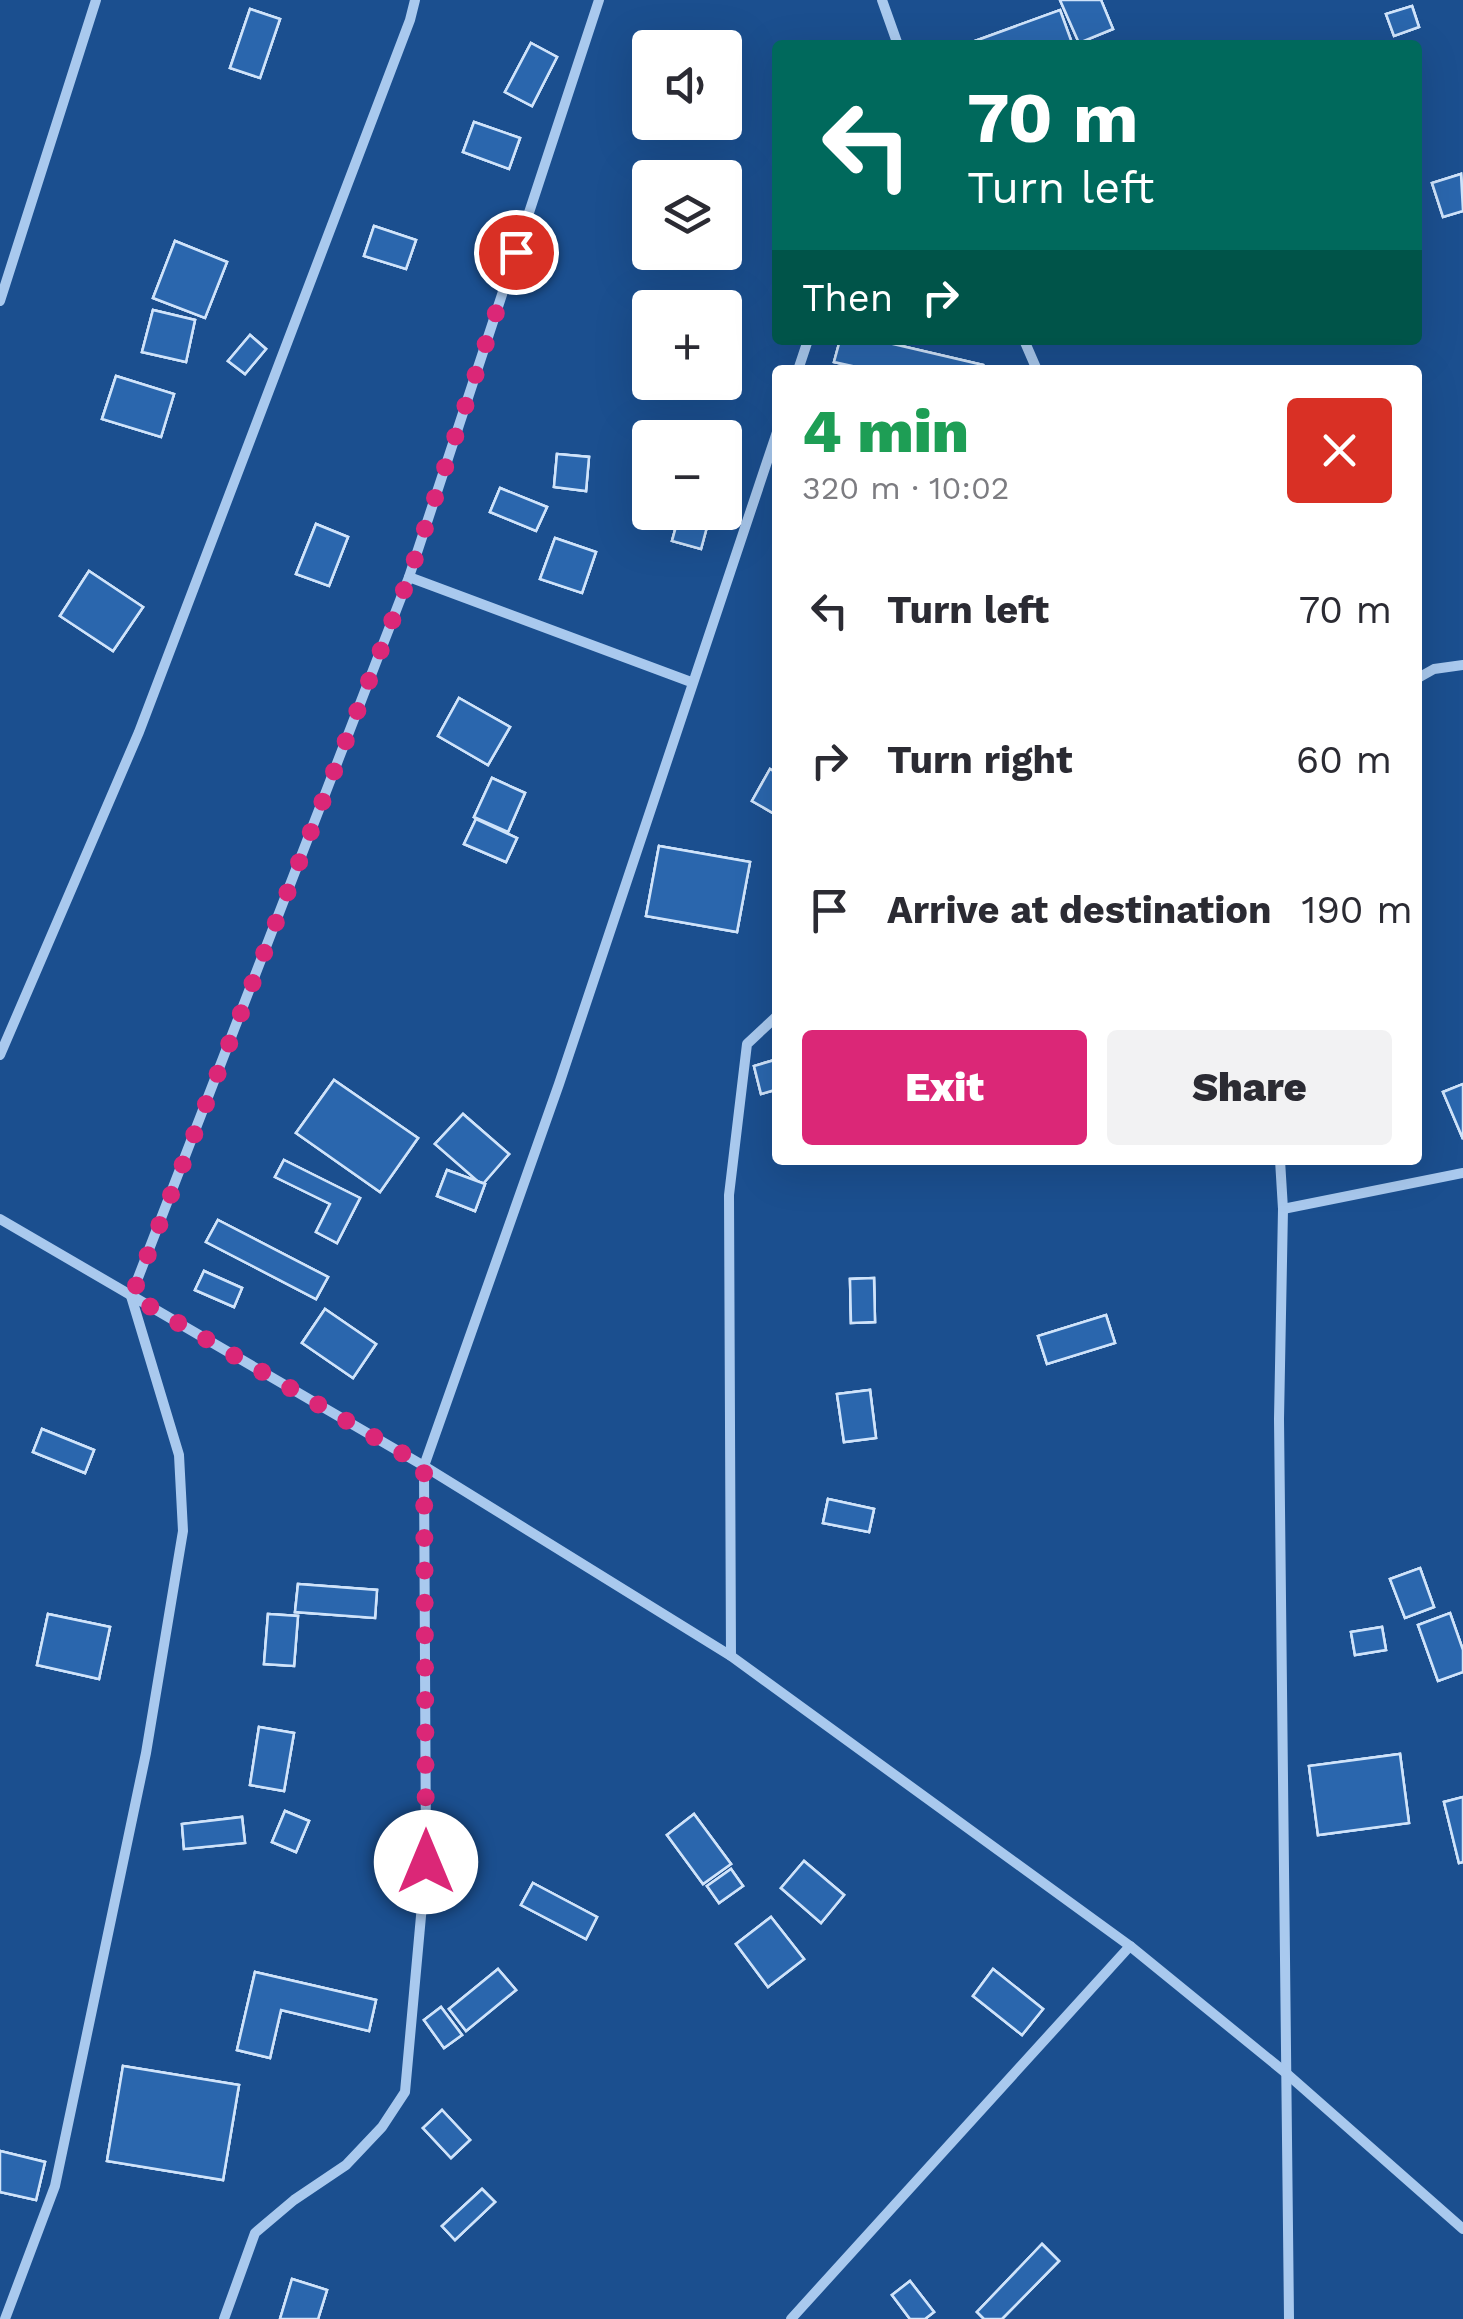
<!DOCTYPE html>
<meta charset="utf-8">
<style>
:root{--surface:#fff;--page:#f2f2f3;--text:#2b2b33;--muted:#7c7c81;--accent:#db2777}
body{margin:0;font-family:"Work Sans",sans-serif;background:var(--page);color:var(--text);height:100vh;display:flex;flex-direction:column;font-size:38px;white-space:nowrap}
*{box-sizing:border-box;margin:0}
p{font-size:32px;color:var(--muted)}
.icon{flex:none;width:55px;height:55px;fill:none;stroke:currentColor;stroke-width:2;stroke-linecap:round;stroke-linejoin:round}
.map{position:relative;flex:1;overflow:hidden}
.side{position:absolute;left:772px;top:365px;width:650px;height:800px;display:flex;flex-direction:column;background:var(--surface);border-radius:10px;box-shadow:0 10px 40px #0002}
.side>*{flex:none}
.guide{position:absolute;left:772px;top:40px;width:650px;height:305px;border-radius:10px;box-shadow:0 10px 40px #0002;background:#00695c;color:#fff;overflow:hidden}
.tools{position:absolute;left:632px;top:30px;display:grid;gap:20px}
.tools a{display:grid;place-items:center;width:110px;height:110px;border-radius:10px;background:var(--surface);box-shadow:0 10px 40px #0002;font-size:50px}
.pin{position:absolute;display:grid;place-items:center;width:85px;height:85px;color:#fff;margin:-42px;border:5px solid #fff;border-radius:50%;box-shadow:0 2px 10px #0007}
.me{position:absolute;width:110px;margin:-55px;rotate:0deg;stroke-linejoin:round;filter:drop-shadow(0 0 8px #0008)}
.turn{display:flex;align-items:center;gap:35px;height:210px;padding:0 30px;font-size:45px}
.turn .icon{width:130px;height:130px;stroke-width:2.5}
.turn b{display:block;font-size:70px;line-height:85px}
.then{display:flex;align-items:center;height:95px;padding:0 30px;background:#0003;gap:20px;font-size:38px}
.round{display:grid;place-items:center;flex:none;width:105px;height:105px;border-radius:10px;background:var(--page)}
.headline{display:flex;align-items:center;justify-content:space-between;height:170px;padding:0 30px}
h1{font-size:60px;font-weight:800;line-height:75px;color:#1e9e55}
.cta{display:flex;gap:20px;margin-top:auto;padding:20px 30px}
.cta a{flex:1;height:115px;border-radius:10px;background:var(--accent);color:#fff;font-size:40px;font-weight:800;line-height:115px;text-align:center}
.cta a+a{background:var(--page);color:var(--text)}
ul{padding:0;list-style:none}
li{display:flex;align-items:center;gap:30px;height:150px;padding:0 30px}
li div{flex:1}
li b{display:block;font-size:38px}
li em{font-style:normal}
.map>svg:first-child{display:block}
.building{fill:#2a66ad;stroke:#cfe3fa;stroke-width:2.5}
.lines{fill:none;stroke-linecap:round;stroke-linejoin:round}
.street{stroke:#a9c9ee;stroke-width:10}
.route{stroke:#db2777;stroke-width:18;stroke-dasharray:0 32.4}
</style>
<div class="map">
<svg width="1463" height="2319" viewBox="0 0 1463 2319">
<rect width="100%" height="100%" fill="#1b4f8f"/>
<!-- building -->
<g class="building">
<polygon points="1060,0 1101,0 1113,29 1079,43"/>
<polygon points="1060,0 1101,0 1113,29 1079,43"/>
<polygon points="1060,0 1101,0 1113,29 1079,43"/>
<polygon points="1412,6 1419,27 1394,36 1386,14"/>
<polygon points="1412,6 1419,27 1394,36 1386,14"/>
<polygon points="1412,6 1419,27 1394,36 1386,14"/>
<polygon points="250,9 280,19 260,78 230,68"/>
<polygon points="250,9 280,19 260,78 230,68"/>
<polygon points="250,9 280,19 260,78 230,68"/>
<polygon points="1060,10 1072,43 964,45"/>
<polygon points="1060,10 1072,43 964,45"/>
<polygon points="1060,10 1072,43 964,45"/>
<polygon points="531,43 557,57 532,106 505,92"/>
<polygon points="531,43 557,57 532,106 505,92"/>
<polygon points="531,43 557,57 532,106 505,92"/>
<polygon points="474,122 520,138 509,169 463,152"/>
<polygon points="474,122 520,138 509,169 463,152"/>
<polygon points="474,122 520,138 509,169 463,152"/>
<polygon points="1461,174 1463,211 1443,217 1432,183"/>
<polygon points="1461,174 1463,211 1443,217 1432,183"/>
<polygon points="1461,174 1463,211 1443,217 1432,183"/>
<polygon points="374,226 416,240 406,269 364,256"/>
<polygon points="374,226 416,240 406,269 364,256"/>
<polygon points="374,226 416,240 406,269 364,256"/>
<polygon points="175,241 227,262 205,318 153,298"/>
<polygon points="175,241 227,262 205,318 153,298"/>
<polygon points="175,241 227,262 205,318 153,298"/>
<polygon points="153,310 195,320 186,362 142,352"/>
<polygon points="153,310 195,320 186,362 142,352"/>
<polygon points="153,310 195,320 186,362 142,352"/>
<polygon points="250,335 266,349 245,374 228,361"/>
<polygon points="250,335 266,349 245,374 228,361"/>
<polygon points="250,335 266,349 245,374 228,361"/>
<polygon points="840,340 876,340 983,365 982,370 870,370 834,362"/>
<polygon points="840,340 876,340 983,365 982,370 870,370 834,362"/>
<polygon points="840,340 876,340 983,365 982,370 870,370 834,362"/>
<polygon points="116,376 174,394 161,437 102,419"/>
<polygon points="116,376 174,394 161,437 102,419"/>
<polygon points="116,376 174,394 161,437 102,419"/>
<polygon points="557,454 589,457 586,491 554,487"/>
<polygon points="557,454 589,457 586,491 554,487"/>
<polygon points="557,454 589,457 586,491 554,487"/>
<polygon points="500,488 547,507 536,531 490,512"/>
<polygon points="500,488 547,507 536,531 490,512"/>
<polygon points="500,488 547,507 536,531 490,512"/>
<polygon points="680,512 711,512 701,549 672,541"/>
<polygon points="680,512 711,512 701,549 672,541"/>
<polygon points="680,512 711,512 701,549 672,541"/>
<polygon points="316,524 348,537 329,586 296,574"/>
<polygon points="316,524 348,537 329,586 296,574"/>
<polygon points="316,524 348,537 329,586 296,574"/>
<polygon points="555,538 596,552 582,593 540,579"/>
<polygon points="555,538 596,552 582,593 540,579"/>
<polygon points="555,538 596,552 582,593 540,579"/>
<polygon points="89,571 143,607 113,651 60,616"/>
<polygon points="89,571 143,607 113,651 60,616"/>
<polygon points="89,571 143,607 113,651 60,616"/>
<polygon points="459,698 510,727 488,765 438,736"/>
<polygon points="459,698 510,727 488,765 438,736"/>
<polygon points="459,698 510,727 488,765 438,736"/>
<polygon points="770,769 778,774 778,816 752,801"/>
<polygon points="770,769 778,774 778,816 752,801"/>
<polygon points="770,769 778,774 778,816 752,801"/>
<polygon points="492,778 525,793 508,832 474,817"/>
<polygon points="492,778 525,793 508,832 474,817"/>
<polygon points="492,778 525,793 508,832 474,817"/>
<polygon points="476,819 517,838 506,862 464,844"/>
<polygon points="476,819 517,838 506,862 464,844"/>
<polygon points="476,819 517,838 506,862 464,844"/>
<polygon points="659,846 750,862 737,932 646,916"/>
<polygon points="659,846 750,862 737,932 646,916"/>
<polygon points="659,846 750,862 737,932 646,916"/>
<polygon points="778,1059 778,1089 761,1094 754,1066"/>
<polygon points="778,1059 778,1089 761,1094 754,1066"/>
<polygon points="778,1059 778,1089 761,1094 754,1066"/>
<polygon points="334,1080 418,1138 380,1192 296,1133"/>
<polygon points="334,1080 418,1138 380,1192 296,1133"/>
<polygon points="334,1080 418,1138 380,1192 296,1133"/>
<polygon points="1463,1084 1463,1139 1443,1092"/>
<polygon points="1463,1084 1463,1139 1443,1092"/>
<polygon points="1463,1084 1463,1139 1443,1092"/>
<polygon points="463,1114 509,1154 482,1183 435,1144"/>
<polygon points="463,1114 509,1154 482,1185 435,1144"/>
<polygon points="463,1114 509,1154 482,1185 435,1144"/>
<polygon points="284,1160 360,1198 337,1243 316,1232 330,1204 275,1177"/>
<polygon points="284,1160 360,1198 337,1243 316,1232 330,1204 275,1177"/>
<polygon points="284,1160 360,1198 337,1243 316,1232 330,1204 275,1177"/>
<polygon points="447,1170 485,1184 475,1211 437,1196"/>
<polygon points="447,1170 485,1184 475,1211 437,1196"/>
<polygon points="447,1170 485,1184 475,1211 437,1196"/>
<polygon points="218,1220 328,1277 316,1299 206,1242"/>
<polygon points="218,1220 328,1277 316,1299 206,1242"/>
<polygon points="218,1220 328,1277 316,1299 206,1242"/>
<polygon points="204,1271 242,1288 234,1307 195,1290"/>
<polygon points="204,1271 242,1288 234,1307 195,1290"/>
<polygon points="204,1271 242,1288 234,1307 195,1290"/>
<polygon points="874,1278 875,1322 851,1323 850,1279"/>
<polygon points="874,1278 875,1322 851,1323 850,1279"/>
<polygon points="874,1278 875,1322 851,1323 850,1279"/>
<polygon points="325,1309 376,1344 353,1378 302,1343"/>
<polygon points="325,1309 376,1344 353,1378 302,1343"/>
<polygon points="325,1309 376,1344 353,1378 302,1343"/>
<polygon points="1106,1315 1115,1343 1047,1364 1038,1336"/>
<polygon points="1106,1315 1115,1343 1047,1364 1038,1336"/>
<polygon points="1106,1315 1115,1343 1047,1364 1038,1336"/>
<polygon points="870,1390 876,1438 844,1442 837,1394"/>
<polygon points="870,1390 876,1438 844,1442 837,1394"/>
<polygon points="870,1390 876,1438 844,1442 837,1394"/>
<polygon points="42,1429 94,1450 85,1473 33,1452"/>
<polygon points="42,1429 94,1450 85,1473 33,1452"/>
<polygon points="42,1429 94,1450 85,1473 33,1452"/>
<polygon points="828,1499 874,1509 869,1532 823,1523"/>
<polygon points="828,1499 874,1509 869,1532 823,1523"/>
<polygon points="828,1499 874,1509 869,1532 823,1523"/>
<polygon points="1420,1568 1434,1607 1405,1618 1390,1579"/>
<polygon points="1420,1568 1434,1607 1405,1618 1390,1579"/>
<polygon points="1420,1568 1434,1607 1405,1618 1390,1579"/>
<polygon points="298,1584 377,1590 375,1618 295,1612"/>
<polygon points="298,1584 377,1590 375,1618 295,1612"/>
<polygon points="298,1584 377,1590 375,1618 295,1612"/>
<polygon points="1450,1613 1463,1650 1463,1672 1438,1681 1418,1625"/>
<polygon points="1450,1613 1463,1650 1463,1672 1438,1681 1418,1625"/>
<polygon points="1450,1613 1463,1650 1463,1672 1438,1681 1418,1625"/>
<polygon points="48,1614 110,1627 99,1679 37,1665"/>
<polygon points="48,1614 110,1627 99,1679 37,1665"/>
<polygon points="48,1614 110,1627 99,1679 37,1665"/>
<polygon points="268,1614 298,1616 294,1666 264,1664"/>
<polygon points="268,1614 298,1616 294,1666 264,1664"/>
<polygon points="268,1614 298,1616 294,1666 264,1664"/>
<polygon points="1382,1627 1386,1650 1355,1655 1351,1632"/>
<polygon points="1382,1627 1386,1650 1355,1655 1351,1632"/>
<polygon points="1382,1627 1386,1650 1355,1655 1351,1632"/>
<polygon points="259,1727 294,1733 284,1791 250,1785"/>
<polygon points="259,1727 294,1733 284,1791 250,1785"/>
<polygon points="259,1727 294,1733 284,1791 250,1785"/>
<polygon points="1400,1754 1409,1823 1318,1835 1309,1766"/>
<polygon points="1400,1754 1409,1823 1318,1835 1309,1766"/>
<polygon points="1400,1754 1409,1823 1318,1835 1309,1766"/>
<polygon points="1463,1797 1463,1862 1459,1863 1444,1802"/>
<polygon points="1463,1797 1463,1862 1459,1863 1444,1802"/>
<polygon points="1463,1797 1463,1862 1459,1863 1444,1802"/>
<polygon points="285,1811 309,1821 296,1852 272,1842"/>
<polygon points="285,1811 309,1821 296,1852 272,1842"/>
<polygon points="285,1811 309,1821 296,1852 272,1842"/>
<polygon points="694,1814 731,1864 703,1884 667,1835"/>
<polygon points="694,1814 731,1864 703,1884 667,1835"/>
<polygon points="694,1814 731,1864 703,1884 667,1835"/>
<polygon points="242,1817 245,1843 184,1849 182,1824"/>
<polygon points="242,1817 245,1843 184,1849 182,1824"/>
<polygon points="242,1817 245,1843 184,1849 182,1824"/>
<polygon points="804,1861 844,1895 821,1923 781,1888"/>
<polygon points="804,1861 844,1895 821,1923 781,1888"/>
<polygon points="804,1861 844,1895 821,1923 781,1888"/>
<polygon points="731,1869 743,1886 719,1903 707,1886"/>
<polygon points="731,1869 743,1886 719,1903 707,1886"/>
<polygon points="731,1869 743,1886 719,1903 707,1886"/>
<polygon points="533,1883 597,1917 586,1939 521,1905"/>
<polygon points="533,1883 597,1917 586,1939 521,1905"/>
<polygon points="533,1883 597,1917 586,1939 521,1905"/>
<polygon points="771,1917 804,1959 768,1987 736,1944"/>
<polygon points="771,1917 804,1959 768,1987 736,1944"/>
<polygon points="771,1917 804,1959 768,1987 736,1944"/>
<polygon points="498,1969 516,1990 466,2031 449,2009"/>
<polygon points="498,1969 516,1990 466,2031 449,2009"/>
<polygon points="498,1969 516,1990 466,2031 449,2009"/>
<polygon points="993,1969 1043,2009 1022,2035 973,1996"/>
<polygon points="993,1969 1043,2009 1022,2035 973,1996"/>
<polygon points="993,1969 1043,2009 1022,2035 973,1996"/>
<polygon points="255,1972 376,2000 369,2031 281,2010 270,2058 237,2050"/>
<polygon points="255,1972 376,2000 369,2031 281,2010 270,2058 237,2050"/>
<polygon points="255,1972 376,2000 369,2031 281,2010 270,2058 237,2050"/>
<polygon points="441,2007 462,2035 444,2048 424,2020"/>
<polygon points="441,2007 462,2035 444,2048 424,2020"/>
<polygon points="441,2007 462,2035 444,2048 424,2020"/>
<polygon points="123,2066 239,2085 223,2180 107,2161"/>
<polygon points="123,2066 239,2085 223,2180 107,2161"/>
<polygon points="123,2066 239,2085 223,2180 107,2161"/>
<polygon points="442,2110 470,2140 451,2158 423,2128"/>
<polygon points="442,2110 470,2140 451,2158 423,2128"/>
<polygon points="442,2110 470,2140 451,2158 423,2128"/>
<polygon points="0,2151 45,2162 36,2200 0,2192"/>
<polygon points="0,2151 45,2162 36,2200 0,2192"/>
<polygon points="0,2151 45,2162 36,2200 0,2192"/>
<polygon points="482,2189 495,2202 455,2240 442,2226"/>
<polygon points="482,2189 495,2202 455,2240 442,2226"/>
<polygon points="482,2189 495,2202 455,2240 442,2226"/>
<polygon points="1042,2244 1059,2261 1002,2319 984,2319 977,2312"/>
<polygon points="1042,2244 1059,2261 1002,2319 984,2319 977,2312"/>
<polygon points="1042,2244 1059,2261 1002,2319 984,2319 977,2312"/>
<polygon points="292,2279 327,2290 318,2319 280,2319"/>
<polygon points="292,2279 327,2290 318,2319 280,2319"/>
<polygon points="292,2279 327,2290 318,2319 280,2319"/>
<polygon points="910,2281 934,2312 925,2319 910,2319 892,2295"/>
<polygon points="910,2281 934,2312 925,2319 910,2319 892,2295"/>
<polygon points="910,2281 934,2312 925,2319 910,2319 892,2295"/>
</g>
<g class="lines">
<!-- street -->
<g class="street">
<polyline points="882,0 898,45"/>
<polyline points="0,301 96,0"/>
<polyline points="1024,340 1037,370"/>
<polyline points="798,370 808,340"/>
<polyline points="409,577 691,682"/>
<polyline points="1418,678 1434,669 1463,665"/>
<polyline points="0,1055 139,732 410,20 415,0"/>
<polyline points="1280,1160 1283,1209 1279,1419 1289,2319"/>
<polyline points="1283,1209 1463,1173"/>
<polyline points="0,1219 424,1466 731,1656 1130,1946 1286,2073 1463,2229"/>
<polyline points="731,1656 729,1195 747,1044 778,1015"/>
<polyline points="5,2319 55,2186 146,1753 183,1531 179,1455 131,1296 409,577 599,0"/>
<polyline points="224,2319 255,2233 294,2200 346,2165 382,2127 405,2092 426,1861 424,1466 559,1084 778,429"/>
<polyline points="791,2319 1130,1946"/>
</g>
</g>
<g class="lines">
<!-- route -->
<polyline class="route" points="426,1862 424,1466 132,1296 409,577 516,252"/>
</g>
</svg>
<div class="tools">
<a><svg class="icon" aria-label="sound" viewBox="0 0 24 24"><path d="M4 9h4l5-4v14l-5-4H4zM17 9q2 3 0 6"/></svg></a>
<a><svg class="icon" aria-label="layers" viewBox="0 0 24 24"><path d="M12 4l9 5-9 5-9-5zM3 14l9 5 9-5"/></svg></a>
<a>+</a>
<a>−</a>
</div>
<div class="pin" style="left:516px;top:252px;background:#d93025"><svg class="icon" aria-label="arrive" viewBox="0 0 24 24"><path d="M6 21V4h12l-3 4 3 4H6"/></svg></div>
<svg class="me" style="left:426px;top:1862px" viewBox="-20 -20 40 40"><circle r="19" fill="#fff"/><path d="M0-13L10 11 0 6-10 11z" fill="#db2777"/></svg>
<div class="guide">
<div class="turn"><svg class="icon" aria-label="left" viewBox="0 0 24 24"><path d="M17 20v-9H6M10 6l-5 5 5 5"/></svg><div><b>70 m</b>Turn left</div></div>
<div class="then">Then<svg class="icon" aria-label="right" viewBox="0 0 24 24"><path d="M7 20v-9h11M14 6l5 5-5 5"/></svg></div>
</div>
<section class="side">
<div class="headline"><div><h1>4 min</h1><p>320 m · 10:02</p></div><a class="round" style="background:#d93025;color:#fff"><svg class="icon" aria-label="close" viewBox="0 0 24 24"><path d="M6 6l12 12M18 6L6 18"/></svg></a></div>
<ul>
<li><svg class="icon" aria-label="left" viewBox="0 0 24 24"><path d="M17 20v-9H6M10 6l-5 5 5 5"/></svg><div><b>Turn left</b></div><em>70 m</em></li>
<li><svg class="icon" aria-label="right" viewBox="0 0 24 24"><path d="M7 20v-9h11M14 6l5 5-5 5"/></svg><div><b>Turn right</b></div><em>60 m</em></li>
<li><svg class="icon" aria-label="arrive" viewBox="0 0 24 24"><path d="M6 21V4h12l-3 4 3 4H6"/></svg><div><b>Arrive at destination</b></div><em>190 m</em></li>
</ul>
<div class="cta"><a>Exit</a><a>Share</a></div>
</section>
</div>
